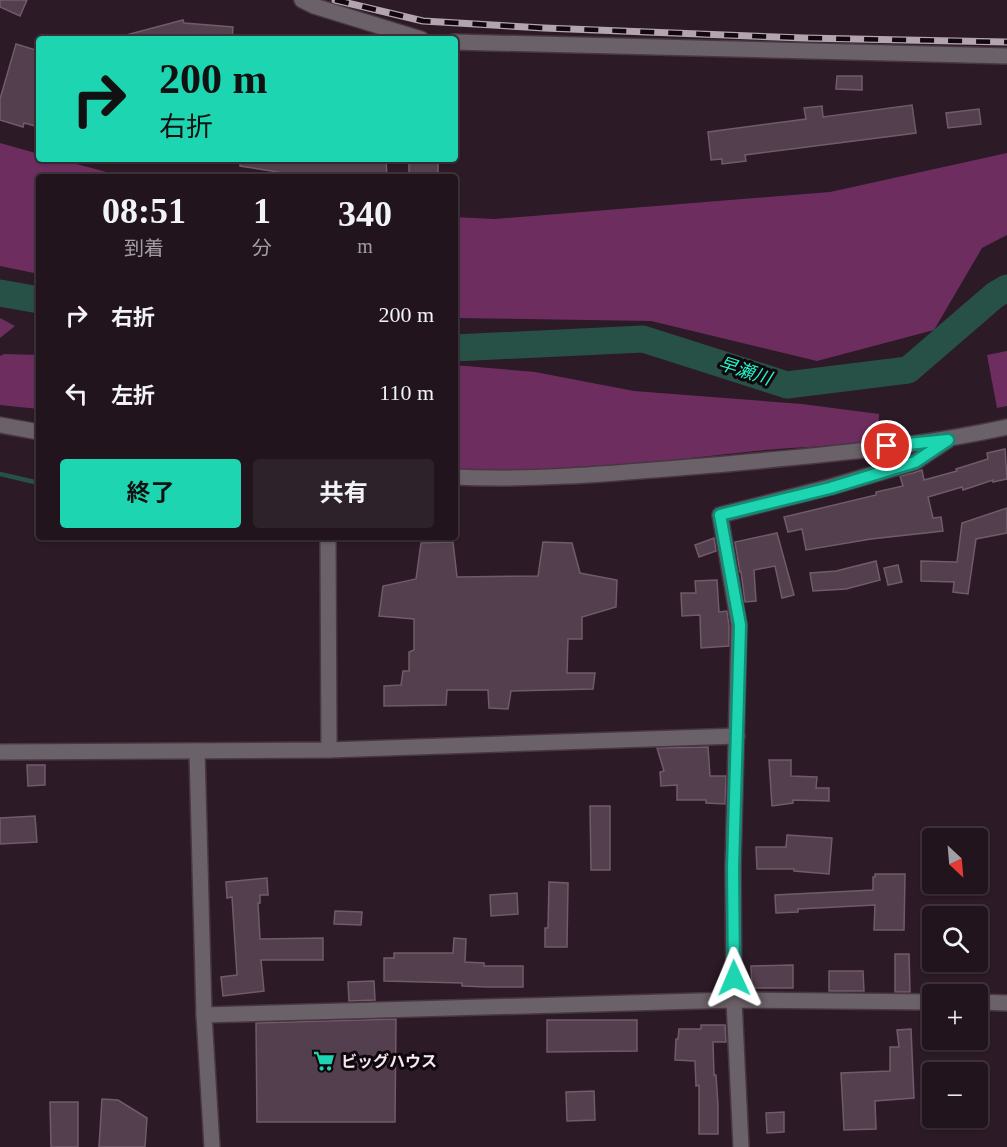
<!DOCTYPE html>
<html lang="ja">
<meta charset="utf-8">
<style>
:root{--surface:#21141d;--page:#2d212a;--text:#f1f3f6;--muted:#a29ea4;--line:#3e333b;--accent:#1dd5b1}
body{margin:0;font-family:"Times New Roman","Noto Sans JP",serif;background:var(--page);color:var(--text);height:100vh;display:flex;flex-direction:column;font-size:22px;white-space:nowrap}
*{box-sizing:border-box;margin:0}
p{font-size:20px;color:var(--muted)}
.icon{flex:none;width:33px;height:33px;fill:none;stroke:currentColor;stroke-width:2;stroke-linecap:round;stroke-linejoin:round}
.map{position:relative;flex:1;overflow:hidden}
.sheet{position:absolute;left:36px;top:174px;width:422px;height:366px;display:flex;flex-direction:column;background:var(--surface);border-radius:6px;box-shadow:0 2px 4px #0004,0 0 0 2px var(--line)}
.sheet>*{flex:none}
.guide{position:absolute;left:36px;top:36px;width:422px;height:126px;border-radius:6px;box-shadow:0 2px 4px #0004,0 0 0 2px var(--line);background:#1dd5b1;color:#111;overflow:hidden}
.needle{width:39px;rotate:154deg}
.controls{position:absolute;left:922px;top:828px;display:grid;gap:12px}
.controls a{display:grid;place-items:center;width:66px;height:66px;border-radius:6px;background:var(--surface);box-shadow:0 2px 4px #0004,0 0 0 2px var(--line);font-size:30px}
.pin{position:absolute;display:grid;place-items:center;width:51px;height:51px;color:#fff;margin:-26px;border:3px solid #fff;border-radius:50%;box-shadow:0 2px 6px #0007}
.me{position:absolute;width:66px;margin:-33px;rotate:359deg;stroke-linejoin:round;filter:drop-shadow(0 0 4px #0008)}
.turn{display:flex;align-items:center;gap:21px;height:126px;padding:0 24px;font-size:27px}
.turn .icon{width:78px;height:78px;stroke-width:2.5}
.turn b{display:block;font-size:42px;line-height:51px}
.eta{display:flex;justify-content:space-evenly;align-items:center;height:102px;text-align:center}
.eta b{font-size:36px;font-weight:700;line-height:42px}
.button{display:flex;gap:12px;margin-top:auto;padding:12px 24px}
.button a{flex:1;height:69px;border-radius:6px;background:var(--accent);color:#111;font-size:24px;font-weight:700;line-height:69px;text-align:center}
.button a+a{background:var(--page);color:var(--text)}
ul{padding:0;list-style:none}
li{display:flex;align-items:center;gap:18px;height:78px;padding:0 24px}
li div{flex:1}
li b{display:block;font-size:22px}
li em{font-style:normal}
.map>svg:first-child{display:block}
.green{fill:#6d2e5f}
.lines{fill:none;stroke-linecap:round;stroke-linejoin:round}
.stream{stroke:#275146;stroke-width:4.5}
.river{stroke:#275146;stroke-width:27}
.building{fill:#543f4e;stroke:#715b6a;stroke-width:1.5}
.minor-casing{stroke:#483743;stroke-width:18}
.minor{stroke:#6b6168;stroke-width:15}
.rail-casing{stroke:#b3a4af;stroke-width:7}
.rail{stroke:#10080d;stroke-width:4.5;stroke-dasharray:14;stroke-linecap:butt}
.route-casing{stroke:#138a73;stroke-width:15}
.route{stroke:#1dd5b1;stroke-width:10}
.labels{text-anchor:middle;stroke-width:6;stroke-linejoin:round;paint-order:stroke}
.poi-label{font-size:16px;font-weight:bold;fill:#f5e8f1;stroke:#10080d;text-anchor:start}
.water-label{font-size:18px;font-style:italic;fill:#23f3ca;stroke:#10080d}
</style>
<div class="map">
<svg width="1007" height="1147" viewBox="0 0 1007 1147">
<rect width="100%" height="100%" fill="#2c1a27"/>
<!-- green -->
<g class="green">
<polygon points="0,143 39,154 39,159 58,159 125,177 39,177 39,274 0,266"/>
<polygon points="1007,153 1007,235 982,248 934,330 817,361 651,321 455,318 455,217 494,219 830,192"/>
<polygon points="0,318 15,326 0,338"/>
<polygon points="1007,351 1007,406 997,408 987,355"/>
<polygon points="4,354 39,355 39,409 0,405 0,356"/>
<path d="M 454,365 L 535,372 L 634,391 L 802,404 L 879,414 L 878,443 C 834,446 790,447 746,452 C 649,462 552,476 455,470 Z"/>
</g>
<g class="lines">
<!-- stream -->
<polyline class="stream" points="0,474 39,483"/>
<!-- river -->
<g class="river">
<polyline points="0,293 39,300"/>
<polyline points="454,348 643,339 787,385 908,370 995,295 1007,288"/>
</g>
</g>
<!-- building -->
<g class="building">
<polygon points="0,0 27,0 20,16 0,7"/>
<polygon points="183,20 184,23 233,27 232,39 126,39 126,35"/>
<polygon points="16,44 39,51 39,127 24,123 23,127 0,120 0,99"/>
<polygon points="837,76 862,76 862,90 836,89"/>
<polygon points="912,105 916,133 745,155 746,161 722,164 722,159 711,160 708,132 806,119 804,108 822,106 823,117"/>
<polygon points="979,109 981,124 948,128 946,113"/>
<polygon points="240,159 386,159 387,177 290,174 240,166"/>
<polygon points="409,161 438,162 438,177 409,177"/>
<polygon points="1005,449 1007,479 993,482 993,480 963,490 962,487 928,497 933,518 941,517 943,531 871,539 806,550 802,529 788,532 784,517 876,495 876,492 903,486 900,476 913,473 922,470 924,480 957,471 956,469 988,459 987,453"/>
<polygon points="1007,508 1007,533 976,539 968,594 953,592 954,582 921,581 921,561 957,562 962,523"/>
<polygon points="777,533 794,595 782,598 775,566 754,570 756,601 745,602 741,572 740,572 735,542"/>
<polygon points="714,538 716,551 699,557 695,545"/>
<polygon points="453,542 457,577 538,576 543,542 572,543 580,573 617,580 616,607 582,617 582,639 568,639 567,673 595,673 593,689 511,691 508,709 489,708 488,690 447,690 446,705 384,706 384,686 401,685 403,671 409,671 409,652 414,650 414,619 379,616 383,586 416,579 421,543"/>
<polygon points="876,561 880,580 846,589 813,591 810,573 836,571"/>
<polygon points="898,565 902,582 888,585 884,568"/>
<polygon points="717,580 719,612 727,611 729,626 729,646 701,648 700,615 682,616 681,593 696,593 695,581"/>
<polygon points="708,747 710,776 726,776 725,804 706,803 706,800 677,800 677,785 661,786 660,772 664,771 657,748"/>
<polygon points="769,760 791,760 791,776 817,777 816,788 829,788 829,801 793,800 793,803 772,806"/>
<polygon points="27,765 45,765 45,785 28,786"/>
<polygon points="590,806 610,806 610,870 591,870"/>
<polygon points="35,816 37,842 0,844 0,818"/>
<polygon points="787,835 832,838 829,874 794,871 794,869 757,869 756,847 786,847"/>
<polygon points="875,874 905,874 904,930 874,930 875,905 798,909 798,912 776,913 775,895 873,890 873,877 875,877"/>
<polygon points="267,878 268,895 260,895 260,903 258,903 260,939 323,938 323,960 261,960 264,991 223,996 221,977 237,975 232,897 227,898 226,882"/>
<polygon points="549,882 568,883 567,947 545,947 545,928 548,928"/>
<polygon points="517,893 518,914 491,916 490,895"/>
<polygon points="335,911 362,912 361,925 334,924"/>
<polygon points="454,938 466,939 465,962 484,963 484,966 523,966 523,987 487,987 462,986 462,983 384,981 384,958 394,958 394,953 453,953"/>
<polygon points="895,954 909,954 910,992 895,992"/>
<polygon points="793,965 793,988 752,988 751,966"/>
<polygon points="829,971 863,971 864,991 829,991"/>
<polygon points="374,981 375,1000 349,1001 348,982"/>
<polygon points="396,1019 395,1122 257,1122 256,1023"/>
<polygon points="547,1020 637,1020 637,1051 547,1052"/>
<polygon points="701,1025 725,1025 726,1042 713,1042 714,1075 716,1075 718,1105 718,1134 699,1134 699,1085 696,1086 695,1061 675,1060 676,1039 678,1039 679,1029 701,1029"/>
<polygon points="911,1029 914,1098 875,1101 876,1129 844,1130 841,1073 890,1071 890,1047 899,1047 897,1030"/>
<polygon points="594,1091 595,1120 567,1121 566,1092"/>
<polygon points="102,1099 118,1100 147,1118 145,1147 99,1147"/>
<polygon points="50,1102 78,1102 78,1147 51,1147"/>
<polygon points="784,1112 784,1132 767,1133 766,1113"/>
</g>
<g class="lines">
<defs>
<g id="minor">
<polyline points="302,0 314,6 421,39"/>
<polyline points="454,42 1007,56"/>
<polyline points="0,425 39,432"/>
<path d="M 454,477 C 541,481 627,472 714,465 C 812,456 911,448 1007,427"/>
<polyline points="328,537 329,750"/>
<polyline points="197,751 204,1015 212,1147"/>
<polyline points="0,752 329,750 737,736"/>
<polyline points="978,1002 1007,1003"/>
<polyline points="204,1015 734,1000 933,1002"/>
<polyline points="741,1147 734,1000 733,868 739,625 720,515 830,487 915,462 948,440"/>
</g>
</defs>
<!-- minor casing -->
<use href="#minor" class="minor-casing"/>
<!-- minor -->
<use href="#minor" class="minor"/>
<defs>
<polyline id="rail" points="335,0 423,21 544,28 804,38 1007,42"/>
</defs>
<!-- rail casing -->
<use href="#rail" class="rail-casing"/>
<!-- rail -->
<use href="#rail" class="rail"/>
</g>
<g class="lines">
<defs>
<polyline id="route" points="734,978 733,868 740,625 720,515 830,488 915,462 948,440 887,446"/>
</defs>
<!-- route casing -->
<use href="#route" class="route-casing"/>
<!-- route -->
<use href="#route" class="route"/>
</g>
<!-- icons -->
<defs>
<symbol id="supermarket-bare" viewBox="-9 -9 18 18"><path d="M-6-5.5h2.5l.6 2H6L4.5 2H-2.5L-4.4-4H-6ZM-1.5 3.2a1.3 1.3 0 1 0 .1 0ZM3 3.2a1.3 1.3 0 1 0 .1 0Z" fill="#1dd5b1" stroke="#10080d" stroke-width="2.5" paint-order="stroke"/></symbol>
</defs>
<g fill-rule="evenodd">
<use href="#supermarket-bare" x="309" y="1046" width="30" height="30"/>
</g>
<g class="labels">
<!-- poi labels -->
<g class="poi-label">
<text x="341" y="1067">ビッグハウス</text>
</g>
<!-- water labels -->
<g class="water-label">
<text transform="translate(745 371) rotate(18)" y="6">早瀬川</text>
</g>
</g>
</svg>
<div class="controls">
<a><svg class="needle" viewBox="-14 -14 28 28"><path d="M0-13l5 13h-10z" fill="#e53935"/><path d="M0 13l5-13h-10z" fill="#a29ea4"/></svg></a>
<a><svg class="icon" aria-label="search" viewBox="0 0 24 24"><circle cx="10" cy="10" r="6"/><path d="M15 15l6 6"/></svg></a>
<a>+</a>
<a>−</a>
</div>
<div class="pin" style="left:887px;top:446px;background:#d93025"><svg class="icon" aria-label="arrive" viewBox="0 0 24 24"><path d="M6 21V4h12l-3 4 3 4H6"/></svg></div>
<svg class="me" style="left:734px;top:978px" viewBox="-20 -20 40 40"><path d="M0-17L14 15 0 8-14 15z" fill="#1dd5b1" stroke="#fff" stroke-width="4"/></svg>
<div class="guide">
<div class="turn"><svg class="icon" aria-label="right" viewBox="0 0 24 24"><path d="M7 20v-9h11M14 6l5 5-5 5"/></svg><div><b>200 m</b>右折</div></div>
</div>
<section class="sheet">
<div class="eta">
<div><b>08:51</b><p>到着</p></div>
<div><b>1</b><p>分</p></div>
<div><b>340</b><p>m</p></div>
</div>
<ul>
<li><svg class="icon" aria-label="right" viewBox="0 0 24 24"><path d="M7 20v-9h11M14 6l5 5-5 5"/></svg><div><b>右折</b></div><em>200 m</em></li>
<li><svg class="icon" aria-label="left" viewBox="0 0 24 24"><path d="M17 20v-9H6M10 6l-5 5 5 5"/></svg><div><b>左折</b></div><em>110 m</em></li>
</ul>
<div class="button"><a>終了</a><a>共有</a></div>
</section>
</div>
